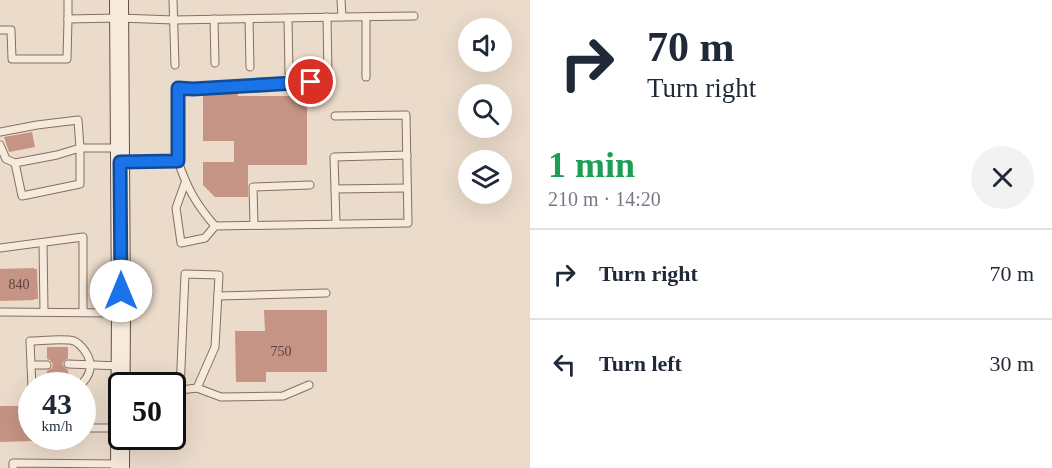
<!DOCTYPE html>
<meta charset="utf-8">
<style>
:root{--surface:#fff;--page:#f2f2f3;--text:#1f2937;--muted:#747a83;--line:#e0e1e3}
body{margin:0;font-family:"Times New Roman",serif;background:var(--page);color:var(--text);height:100vh;display:flex;flex-direction:column;font-size:22px;white-space:nowrap}
*{box-sizing:border-box;margin:0}
p{font-size:20px;color:var(--muted)}
.icon{flex:none;width:33px;height:33px;fill:none;stroke:currentColor;stroke-width:2;stroke-linecap:round;stroke-linejoin:round}
.map{position:relative;flex:1;overflow:hidden}
.panel{display:flex;flex-direction:column;background:var(--surface);width:522px}
.panel>*{flex:none}
.guide{background:#fff;color:var(--text);overflow:hidden}
.controls{position:absolute;left:458px;top:18px;display:grid;gap:12px}
.controls a{display:grid;place-items:center;width:54px;height:54px;border-radius:50%;background:var(--surface);box-shadow:0 6px 24px #0002;font-size:30px}
.speed{position:absolute;left:18px;top:372px;display:flex;gap:12px;font-size:30px;font-weight:700;text-align:center}
.speed>*{display:grid;place-content:center;width:78px;height:78px;border-radius:50%;background:var(--surface);box-shadow:0 6px 24px #0002;line-height:1}
.speed small{font-size:15px;font-weight:400}
.speed .limit{border:3px solid #111;border-radius:9px;background:#fff;color:#111}
.pin{position:absolute;display:grid;place-items:center;width:51px;height:51px;color:#fff;margin:-26px;border:3px solid #fff;border-radius:50%;box-shadow:0 2px 6px #0007}
.me{position:absolute;width:66px;margin:-33px;rotate:0deg;stroke-linejoin:round;filter:drop-shadow(0 0 4px #0008)}
.turn{display:flex;align-items:center;gap:21px;height:126px;padding:0 18px;font-size:27px}
.turn .icon{width:78px;height:78px;stroke-width:2.5}
.turn b{display:block;font-size:42px;line-height:51px}
.round{display:grid;place-items:center;flex:none;width:63px;height:63px;border-radius:32px;background:var(--page)}
.summary{display:flex;align-items:center;justify-content:space-between;height:102px;padding:0 18px}
h1{font-size:36px;font-weight:700;line-height:45px;color:#1e9e55}
ul{padding:0;list-style:none}
li{display:flex;align-items:center;gap:18px;height:90px;padding:0 18px;border-top:2px solid var(--line)}
li div{flex:1}
li b{display:block;font-size:22px}
li em{font-style:normal}
main{display:flex;flex:1;min-height:0}
.map>svg:first-child{display:block}
.building{fill:#c59485}
.lines{fill:none;stroke-linecap:round;stroke-linejoin:round}
.lane-casing{stroke:#866e61;stroke-width:9}
.secondary-casing{stroke:#684f43;stroke-width:20}
.lane{stroke:#f6eadd;stroke-width:7}
.secondary{stroke:#f6eadd;stroke-width:18}
.route-casing{stroke:#114b97;stroke-width:15}
.route{stroke:#1a73e8;stroke-width:10}
.labels{text-anchor:middle;stroke-width:4.5;stroke-linejoin:round;paint-order:stroke}
.number-label{font-size:14px;fill:#5b443b}
</style>
<main>
<div class="map">
<svg width="530" height="468" viewBox="0 0 530 468">
<rect width="100%" height="100%" fill="#ebdbcb"/>
<!-- building -->
<g class="building">
<polygon points="237,92 238,96 307,96 307,165 248,165 248,197 215,197 203,185 203,162 234,162 234,141 203,141 203,94"/>
<polygon points="32,132 35,147 9,152 4,137"/>
<polygon points="34,268 34,269 37,269 38,299 34,299 34,300 0,301 0,269"/>
<polygon points="264,310 327,310 327,372 266,372 266,382 236,382 235,331 265,331"/>
<polygon points="47,347 68,347 68,358 64,361 62,364 65,368 68,370 69,385 48,385 47,371 52,368 53,364 50,360 47,359"/>
<polygon points="0,406 32,406 32,441 0,442"/>
</g>
<g class="lines">
<defs>
<g id="lane">
<polyline points="68,0 68,19 119,18 174,20 342,17 341,0"/>
<polyline points="173,0 175,65"/>
<polyline points="327,17 328,76"/>
<polyline points="342,17 414,16"/>
<polyline points="366,17 366,77"/>
<polyline points="288,18 289,73"/>
<polyline points="214,19 215,63"/>
<polyline points="249,19 250,67"/>
<polyline points="0,30 11,30 12,59 67,59 68,19"/>
<polyline points="0,132 37,125 78,120 80,148 120,148"/>
<polyline points="0,145 6,159 15,163 57,155 80,148 80,184 22,196 15,163"/>
<polyline points="178,161 179,88 193,89 311,82"/>
<path d="M 122,162 L 178,161 C 187,188 196,204 215,226"/>
<polyline points="185,183 176,208 181,243 205,238 215,226 408,223 406,115 335,116"/>
<polyline points="335,189 334,157 407,155"/>
<polyline points="336,224 335,189 407,188"/>
<polyline points="254,225 253,187 310,185"/>
<polyline points="43,243 44,311"/>
<polyline points="0,248 83,237 83,312"/>
<polyline points="218,296 326,293"/>
<polyline points="0,312 118,313"/>
<polyline points="68,364 121,366"/>
<polyline points="31,365 47,365"/>
<path d="M 32,388 L 30,341 C 40,341 65,338 74,341 C 79,343 82,347 85,351 C 94,364 91,376 79,386"/>
<polyline points="180,390 185,274 219,275 215,347 197,388"/>
<polyline points="172,391 197,388 221,397 283,396 309,385"/>
<polyline points="82,428 119,428"/>
<polyline points="13,468 13,463 120,464"/>
</g>
<polyline id="secondary" points="119,0 121,313 120,468"/>
</defs>
<!-- lane casing -->
<use href="#lane" class="lane-casing"/>
<!-- secondary casing -->
<use href="#secondary" class="secondary-casing"/>
<!-- lane -->
<use href="#lane" class="lane"/>
<!-- secondary -->
<use href="#secondary" class="secondary"/>
</g>
<g class="lines">
<defs>
<polyline id="route" points="121,291 120,162 178,161 178,88 193,89 311,82"/>
</defs>
<!-- route casing -->
<use href="#route" class="route-casing"/>
<!-- route -->
<use href="#route" class="route"/>
</g>
<g class="labels">
<!-- number labels -->
<g class="number-label">
<text x="19" y="289">840</text>
<text x="281" y="356">750</text>
</g>
</g>
</svg>
<div class="controls">
<a><svg class="icon" aria-label="sound" viewBox="0 0 24 24"><path d="M4 9h4l5-4v14l-5-4H4zM17 9q2 3 0 6"/></svg></a>
<a><svg class="icon" aria-label="search" viewBox="0 0 24 24"><circle cx="10" cy="10" r="6"/><path d="M15 15l6 6"/></svg></a>
<a><svg class="icon" aria-label="layers" viewBox="0 0 24 24"><path d="M12 4l9 5-9 5-9-5zM3 14l9 5 9-5"/></svg></a>
</div>
<div class="speed"><div>43<small>km/h</small></div><div class="limit">50</div></div>
<div class="pin" style="left:311px;top:82px;background:#d93025"><svg class="icon" aria-label="arrive" viewBox="0 0 24 24"><path d="M6 21V4h12l-3 4 3 4H6"/></svg></div>
<svg class="me" style="left:121px;top:291px" viewBox="-20 -20 40 40"><circle r="19" fill="#fff"/><path d="M0-13L10 11 0 6-10 11z" fill="#1a73e8"/></svg>
</div>
<section class="panel">
<div class="guide">
<div class="turn"><svg class="icon" aria-label="right" viewBox="0 0 24 24"><path d="M7 20v-9h11M14 6l5 5-5 5"/></svg><div><b>70 m</b>Turn right</div></div>
</div>
<div class="summary"><div><h1>1 min</h1><p>210 m · 14:20</p></div><a class="round"><svg class="icon" aria-label="close" viewBox="0 0 24 24"><path d="M6 6l12 12M18 6L6 18"/></svg></a></div>
<ul>
<li><svg class="icon" aria-label="right" viewBox="0 0 24 24"><path d="M7 20v-9h11M14 6l5 5-5 5"/></svg><div><b>Turn right</b></div><em>70 m</em></li>
<li><svg class="icon" aria-label="left" viewBox="0 0 24 24"><path d="M17 20v-9H6M10 6l-5 5 5 5"/></svg><div><b>Turn left</b></div><em>30 m</em></li>
</ul>
</section>
</main>
